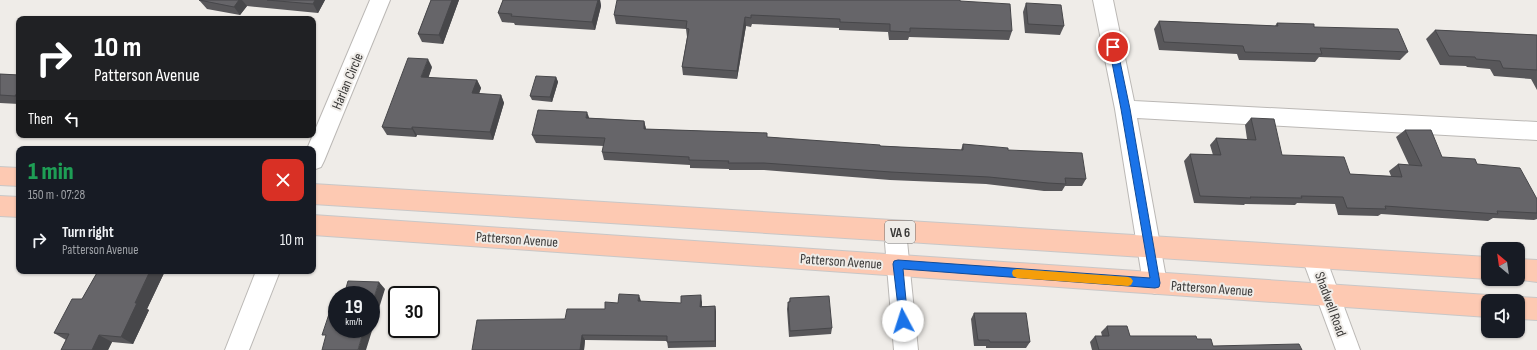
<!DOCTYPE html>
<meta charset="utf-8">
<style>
:root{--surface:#171b24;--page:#20242c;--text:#f1f3f6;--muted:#9ea1a6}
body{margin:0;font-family:"Sofia Sans Condensed",sans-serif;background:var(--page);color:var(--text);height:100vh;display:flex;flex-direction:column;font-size:15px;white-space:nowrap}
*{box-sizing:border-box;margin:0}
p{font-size:13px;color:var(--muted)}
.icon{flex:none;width:22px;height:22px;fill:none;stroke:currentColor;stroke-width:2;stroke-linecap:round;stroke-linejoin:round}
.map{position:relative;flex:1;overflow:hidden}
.panel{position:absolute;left:16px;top:146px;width:300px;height:128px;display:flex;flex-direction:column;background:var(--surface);border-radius:8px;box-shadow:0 1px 3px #0004}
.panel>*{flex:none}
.guide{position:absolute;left:16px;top:16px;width:300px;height:122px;border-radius:8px;box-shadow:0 1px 3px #0004;background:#202124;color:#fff;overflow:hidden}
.needle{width:26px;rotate:331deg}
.controls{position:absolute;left:1481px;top:242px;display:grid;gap:8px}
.controls a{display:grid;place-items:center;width:44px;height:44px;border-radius:8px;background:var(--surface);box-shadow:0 1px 3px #0004;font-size:20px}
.speed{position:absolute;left:328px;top:286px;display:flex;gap:8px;font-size:20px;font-weight:700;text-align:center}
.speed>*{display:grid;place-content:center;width:52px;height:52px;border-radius:50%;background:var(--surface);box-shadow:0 1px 3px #0004;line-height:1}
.speed small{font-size:10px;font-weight:400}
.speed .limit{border:2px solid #111;border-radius:6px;background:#fff;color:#111}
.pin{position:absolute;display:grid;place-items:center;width:34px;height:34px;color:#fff;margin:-17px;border:2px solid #fff;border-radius:50%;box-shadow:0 1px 4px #0007}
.me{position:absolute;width:44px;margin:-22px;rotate:355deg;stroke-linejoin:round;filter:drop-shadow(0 0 3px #0008)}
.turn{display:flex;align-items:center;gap:14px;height:84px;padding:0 12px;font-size:18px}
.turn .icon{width:52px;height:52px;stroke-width:2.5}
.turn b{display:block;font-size:28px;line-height:34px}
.then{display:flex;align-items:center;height:38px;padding:0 12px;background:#0003;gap:8px;font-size:15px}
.round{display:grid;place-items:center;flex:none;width:42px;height:42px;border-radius:8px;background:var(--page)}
.overview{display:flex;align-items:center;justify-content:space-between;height:68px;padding:0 12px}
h1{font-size:24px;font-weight:800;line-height:30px;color:#1e9e55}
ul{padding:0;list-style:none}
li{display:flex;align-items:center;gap:12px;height:52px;padding:0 12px}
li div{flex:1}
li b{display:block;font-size:15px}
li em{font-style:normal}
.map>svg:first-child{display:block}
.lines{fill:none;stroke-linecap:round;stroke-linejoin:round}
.minor-casing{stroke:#bbb8b5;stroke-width:2}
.major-casing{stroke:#c8c7c7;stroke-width:2}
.minor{fill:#fff;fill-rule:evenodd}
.major{fill:#fdc9b2;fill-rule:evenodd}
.wall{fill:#58575a}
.shaded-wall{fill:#47474a}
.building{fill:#666569;stroke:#47474a}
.route{fill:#1a73e8;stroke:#114b97}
.slow{fill:#f59e0b}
.labels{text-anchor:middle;stroke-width:4;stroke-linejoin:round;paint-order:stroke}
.shield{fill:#efece8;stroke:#706e6c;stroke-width:1}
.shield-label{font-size:13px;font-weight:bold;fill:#393837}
.street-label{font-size:14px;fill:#393837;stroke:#efece8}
</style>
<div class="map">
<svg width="1537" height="350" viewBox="0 0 1537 350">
<rect width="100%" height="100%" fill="#efece8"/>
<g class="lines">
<defs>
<g id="minor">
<polygon points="370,0 390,0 324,161 321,167 313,170 313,149 307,149"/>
<polygon points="1093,0 1113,0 1134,101 1537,122 1537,140 1137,118 1167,283 1163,291 1155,294 1147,291 1143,283 1115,109"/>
<polygon points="895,221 903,224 906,231 918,350 894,350 884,231 887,224"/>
<polygon points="1314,247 1322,251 1326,258 1360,350 1336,350 1302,258 1306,251"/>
<polygon points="256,271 280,271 249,350 225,350"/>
</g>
<g id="major">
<polygon points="0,167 19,168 19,186 0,185"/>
<polygon points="313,184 1488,257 1488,279 313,204"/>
<polygon points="0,196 19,197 19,217 0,216"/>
<polygon points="313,215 1488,295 1497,298 1498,301 1488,301 1488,317 313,235"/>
<polygon points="1518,259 1537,260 1537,282 1514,279 1518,279"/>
<polygon points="1518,297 1537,298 1537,320 1518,319 1518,301 1509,301"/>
</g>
</defs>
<!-- minor casing -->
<use href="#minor" class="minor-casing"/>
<!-- major casing -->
<use href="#major" class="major-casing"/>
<!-- minor -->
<use href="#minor" class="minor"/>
<!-- major -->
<use href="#major" class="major"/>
</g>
<!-- wall -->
<g class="wall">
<polygon points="199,0 325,0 318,13 247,6 240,15 207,9"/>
<polygon points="431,0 459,0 443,44 422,42 418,34"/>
<polygon points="503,0 600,0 601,6 595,30 515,25 514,23 502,22 498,13"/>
<polygon points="960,1 1012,31 1009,40 909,37 908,40 889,40 888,32 839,30 839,28 752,24 751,27 746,26 737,79 683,75 682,67 687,37 686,29 616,24 614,15"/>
<polygon points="1026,3 1064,26 1060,35 1025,33 1023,12"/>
<polygon points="1159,21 1275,26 1277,23 1314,27 1408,52 1400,60 1319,57 1315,62 1239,60 1237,54 1159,50 1154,29"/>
<polygon points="1435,30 1537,35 1537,90 1531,79 1494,76 1490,69 1467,67 1466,66 1440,65 1426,39"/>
<polygon points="432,67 428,78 477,80 481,88 479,94 501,95 504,103 493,140 417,135 416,137 387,135 382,127"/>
<polygon points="0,74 19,75 19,104 0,103"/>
<polygon points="556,77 558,82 552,102 532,100 530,96"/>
<polygon points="589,118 644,121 646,129 767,133 767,137 880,146 961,150 963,144 1008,150 1086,179 1082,186 1065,186 1062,191 1044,191 986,184 890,180 764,170 729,170 729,169 690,168 690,165 604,160 602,152 604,146 536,143 532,135"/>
<polygon points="1251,118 1282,155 1350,174 1391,176 1389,171 1398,164 1409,165 1396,137 1405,130 1442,157 1477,164 1537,199 1537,219 1534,220 1493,218 1488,221 1381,214 1378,216 1338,215 1335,204 1297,203 1295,205 1245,204 1244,205 1194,203 1184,161 1190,154 1213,155 1210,145 1216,138 1247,139 1245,125"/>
<polygon points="98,271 165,271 147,309 149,310 133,344 112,342 108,350 61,350 66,340 54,333 82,299"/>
<polygon points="790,298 832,328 831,334 789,337 787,309 788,302 789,302"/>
<polygon points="641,301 641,302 681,303 702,302 702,306 715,306 716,312 716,347 668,348 667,341 585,340 584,350 472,350 565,319 605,309 618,303"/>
<polygon points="974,313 1030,342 1026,348 986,348 986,346 974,346 971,319"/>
<polygon points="1107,326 1130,336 1197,339 1213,346 1302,350 1092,350 1090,342 1095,336 1102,336 1101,332"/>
</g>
<!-- shaded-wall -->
<g class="shaded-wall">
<polygon points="239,0 242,0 247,6 240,15 234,7"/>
<polygon points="315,0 325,0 318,13 313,4"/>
<polygon points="452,0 459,0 443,44 439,35"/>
<polygon points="598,0 600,0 601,6 595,30 592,22"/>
<polygon points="745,17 746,26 737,79 737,71"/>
<polygon points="428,59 432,67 426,85 421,77"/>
<polygon points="556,77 558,82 552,102 550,97"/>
<polygon points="477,80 481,88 476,101 472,93"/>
<polygon points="19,90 19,100 15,96"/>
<polygon points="501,95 504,103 493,140 490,132"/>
<polygon points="587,112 590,120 586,118"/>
<polygon points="644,121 646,129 644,129"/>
<polygon points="412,127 417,135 416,137 412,129"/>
<polygon points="150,271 165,271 147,309 149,310 133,344 121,337 135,303"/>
<polygon points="379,282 385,289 366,350 358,350 364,329 371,329 371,307"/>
<polygon points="639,295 641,301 640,308 638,301"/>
<polygon points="701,295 702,302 701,313 700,307"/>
<polygon points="715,306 716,312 716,347 715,341"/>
<polygon points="99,335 112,342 108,350 92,350"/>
<polygon points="582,335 585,340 584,350 580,350"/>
</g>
<!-- building -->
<g class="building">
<polygon points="199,0 239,0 234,7"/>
<polygon points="267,0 315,0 313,4"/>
<polygon points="431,0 452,0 439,35 418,34"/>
<polygon points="503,0 598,0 592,22 511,16 512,14 498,13"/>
<polygon points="617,0 960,0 960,1 1010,4 1012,31 910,28 910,32 890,31 890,24 840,22 840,19 751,15 751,18 745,17 737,71 682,67 689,29 686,28 687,21 614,15"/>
<polygon points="1026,3 1061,5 1064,26 1028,24"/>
<polygon points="1159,21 1278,26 1277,23 1314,24 1314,27 1398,29 1408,52 1320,48 1322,54 1245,52 1243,46 1164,42"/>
<polygon points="1435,30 1537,35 1537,70 1503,68 1500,61 1476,59 1475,57 1449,56"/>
<polygon points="408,58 428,59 421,77 477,80 472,93 501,95 490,132 412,127 412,129 382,127"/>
<polygon points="0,74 19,75 19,90 15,96 0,95"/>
<polygon points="536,76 556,77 550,97 530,96"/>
<polygon points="538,110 587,112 586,118 644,121 644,129 767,133 767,137 880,145 880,146 963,150 963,144 1008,148 1008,150 1082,153 1086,179 1065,178 1066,184 1048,183 989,177 891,172 764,163 728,163 729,161 689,160 689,157 602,152 605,138 532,135"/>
<polygon points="1251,118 1274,119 1282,155 1344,157 1350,174 1402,177 1398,164 1422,166 1405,130 1431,130 1442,157 1475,159 1477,164 1520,168 1537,199 1537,213 1497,211 1498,214 1385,206 1386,209 1347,208 1343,197 1301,196 1302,198 1250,197 1251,198 1200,196 1190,154 1221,155 1216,138 1256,140"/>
<polygon points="98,271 150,271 135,303 137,303 121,337 99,335 92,350 61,350 69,334 54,333 72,299 82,299"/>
<polygon points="348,281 379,282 371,307 371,295 344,295"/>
<polygon points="619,294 639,295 638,301 681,303 681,296 701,295 700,307 715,306 715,341 667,342 667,336 582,335 580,350 472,350 477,320 565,319 567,309 605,309 605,302 618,303"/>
<polygon points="829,296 832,328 790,331 788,302 790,302 790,298"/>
<polygon points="334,299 337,299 337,329 364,329 358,350 322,350 326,335 322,335"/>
<polygon points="974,313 1026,313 1030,342 990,342 989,340 978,340"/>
<polygon points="1107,326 1127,326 1130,336 1196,336 1197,339 1211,339 1213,346 1299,344 1302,350 1099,350 1095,336 1109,336"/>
</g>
<!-- route -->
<polygon class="route" points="1113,44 1117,47 1130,109 1160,283 1159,287 1155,288 903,269 908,321 907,324 903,326 900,324 893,264 894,261 898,260 1150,278 1121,109 1109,47"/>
<!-- slow -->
<polygon class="slow" points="1017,269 1128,277 1131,278 1133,281 1131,285 1128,286 1017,278 1013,276 1012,273 1013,270"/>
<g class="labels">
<!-- shield labels -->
<rect class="shield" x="885" y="221" width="30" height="22" rx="3"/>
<g class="shield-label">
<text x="900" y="237">VA 6</text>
</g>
<!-- street labels -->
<g class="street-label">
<text transform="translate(347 81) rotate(-67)" y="5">Harlan Circle</text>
<text transform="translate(517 239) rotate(4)" y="5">Patterson Avenue</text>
<text transform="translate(841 261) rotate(4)" y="5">Patterson Avenue</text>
<text transform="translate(1212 288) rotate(4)" y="5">Patterson Avenue</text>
<text transform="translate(1331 304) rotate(70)" y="5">Shadwell Road</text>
</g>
</g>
</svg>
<div class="controls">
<a><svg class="needle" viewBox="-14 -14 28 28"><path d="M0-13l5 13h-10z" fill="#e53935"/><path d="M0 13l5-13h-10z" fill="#9ea1a6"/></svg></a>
<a><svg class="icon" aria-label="sound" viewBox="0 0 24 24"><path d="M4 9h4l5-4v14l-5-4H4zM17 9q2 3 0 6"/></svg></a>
</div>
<div class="speed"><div>19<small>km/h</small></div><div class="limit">30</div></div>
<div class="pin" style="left:1113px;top:47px;background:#d93025"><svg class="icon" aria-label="arrive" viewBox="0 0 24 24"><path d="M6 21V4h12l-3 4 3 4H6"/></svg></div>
<svg class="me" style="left:903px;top:321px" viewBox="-20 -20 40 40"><circle r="19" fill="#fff"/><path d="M0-13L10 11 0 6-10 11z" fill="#1a73e8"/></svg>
<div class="guide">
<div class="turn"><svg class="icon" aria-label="right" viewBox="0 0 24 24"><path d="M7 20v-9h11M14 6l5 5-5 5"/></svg><div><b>10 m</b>Patterson Avenue</div></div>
<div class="then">Then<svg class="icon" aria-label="left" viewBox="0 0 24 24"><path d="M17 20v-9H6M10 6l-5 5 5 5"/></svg></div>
</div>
<section class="panel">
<div class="overview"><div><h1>1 min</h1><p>150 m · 07:28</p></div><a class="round" style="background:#d93025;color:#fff"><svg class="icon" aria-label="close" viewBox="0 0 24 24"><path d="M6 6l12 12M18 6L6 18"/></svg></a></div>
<ul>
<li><svg class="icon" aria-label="right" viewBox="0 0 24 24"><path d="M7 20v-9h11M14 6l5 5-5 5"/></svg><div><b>Turn right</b><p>Patterson Avenue</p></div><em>10 m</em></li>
</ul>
</section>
</div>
